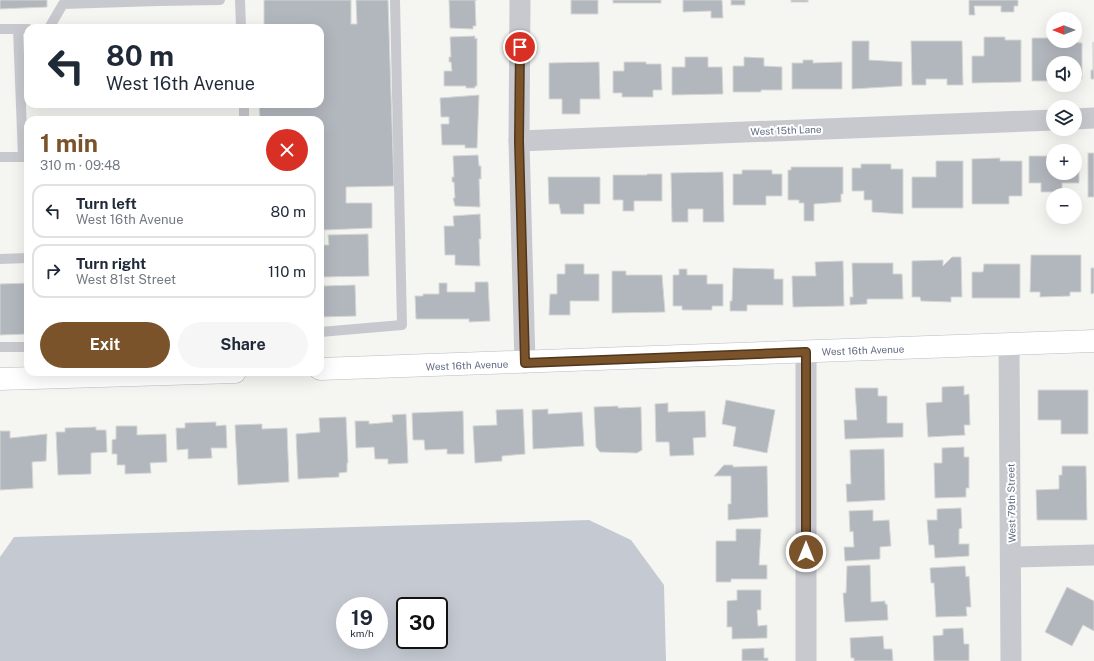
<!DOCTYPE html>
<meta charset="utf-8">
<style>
:root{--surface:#fff;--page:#f6f6f7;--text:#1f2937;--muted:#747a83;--line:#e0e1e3;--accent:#7b532b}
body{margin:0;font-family:"Public Sans",sans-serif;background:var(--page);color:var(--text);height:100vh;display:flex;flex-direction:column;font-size:15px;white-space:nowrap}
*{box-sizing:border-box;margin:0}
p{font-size:13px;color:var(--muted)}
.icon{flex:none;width:22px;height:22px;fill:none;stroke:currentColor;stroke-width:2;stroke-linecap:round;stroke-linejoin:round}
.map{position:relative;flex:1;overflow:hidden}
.drawer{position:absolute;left:24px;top:116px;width:300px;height:260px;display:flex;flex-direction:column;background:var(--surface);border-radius:12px;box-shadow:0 4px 16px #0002}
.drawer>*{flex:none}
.banner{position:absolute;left:24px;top:24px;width:300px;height:84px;border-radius:12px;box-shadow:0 4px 16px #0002;background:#fff;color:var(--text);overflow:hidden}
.needle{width:26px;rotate:270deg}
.tools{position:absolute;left:1046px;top:12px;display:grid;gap:8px}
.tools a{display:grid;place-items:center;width:36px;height:36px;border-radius:50%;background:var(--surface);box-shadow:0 4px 16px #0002;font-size:20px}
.speed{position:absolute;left:336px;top:597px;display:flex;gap:8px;font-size:20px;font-weight:700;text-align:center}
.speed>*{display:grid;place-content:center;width:52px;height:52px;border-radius:50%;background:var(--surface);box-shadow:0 4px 16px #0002;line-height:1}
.speed small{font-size:10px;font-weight:400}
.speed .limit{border:2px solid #111;border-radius:6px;background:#fff;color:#111}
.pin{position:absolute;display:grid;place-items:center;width:34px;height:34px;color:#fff;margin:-17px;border:2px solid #fff;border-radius:50%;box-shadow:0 1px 4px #0007}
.me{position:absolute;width:44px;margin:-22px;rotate:0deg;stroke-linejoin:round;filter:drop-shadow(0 0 3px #0008)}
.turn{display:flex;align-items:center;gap:14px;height:84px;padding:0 16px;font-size:18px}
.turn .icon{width:52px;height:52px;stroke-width:2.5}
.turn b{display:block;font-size:28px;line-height:34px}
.round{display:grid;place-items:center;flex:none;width:42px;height:42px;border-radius:21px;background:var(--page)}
.headline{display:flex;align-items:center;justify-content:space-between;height:68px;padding:0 16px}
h1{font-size:24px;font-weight:700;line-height:30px;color:var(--accent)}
.cta{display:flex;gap:8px;margin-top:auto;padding:8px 16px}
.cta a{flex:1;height:46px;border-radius:24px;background:var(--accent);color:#fff;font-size:16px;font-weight:700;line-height:46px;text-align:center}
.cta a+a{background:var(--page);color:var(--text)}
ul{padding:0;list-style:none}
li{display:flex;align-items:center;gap:12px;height:54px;margin:0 8px 6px;padding:0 8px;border:2px solid var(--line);border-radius:12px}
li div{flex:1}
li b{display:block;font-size:15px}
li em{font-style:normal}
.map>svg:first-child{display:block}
.water{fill:#c5cad2;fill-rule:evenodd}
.building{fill:#b2b6bd;stroke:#d6d7d4}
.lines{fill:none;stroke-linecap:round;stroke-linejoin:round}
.secondary-casing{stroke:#babcc2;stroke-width:23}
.lane{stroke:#c8c9ce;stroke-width:10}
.street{stroke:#c8c9ce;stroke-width:21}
.secondary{stroke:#fff;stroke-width:22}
.route-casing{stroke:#50361c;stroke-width:10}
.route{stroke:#7b532b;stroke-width:7}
.labels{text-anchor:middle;stroke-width:4;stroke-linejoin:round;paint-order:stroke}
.street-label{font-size:10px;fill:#636c84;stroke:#fff}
</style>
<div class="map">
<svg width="1094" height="661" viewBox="0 0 1094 661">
<rect width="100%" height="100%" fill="#f5f6f2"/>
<!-- water -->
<path class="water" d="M 589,520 L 631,540 L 664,585 L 666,661 L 0,661 L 0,557 L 14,537 ZM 345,606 L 379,606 L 379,640 L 345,640 ZM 405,606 L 439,606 L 439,640 L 405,640 Z"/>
<!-- building -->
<g class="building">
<polygon points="0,0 47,0 47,7 0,9"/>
<polygon points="264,0 351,0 351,24 357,24 356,0 388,0 394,186 346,187 346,203 372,203 372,228 324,230 324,245 329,245 328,235 368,234 369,276 323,277 324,286 355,285 356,316 320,317 320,120 260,120 259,104 320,104 320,28 264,28"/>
<polygon points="449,0 477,0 475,0 476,26 473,26 473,29 450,28"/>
<rect x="571" y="0" width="27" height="14"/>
<rect x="613" y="0" width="48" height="3"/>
<polygon points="683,0 722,0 723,18 711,18 711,11 683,12"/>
<rect x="731" y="0" width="14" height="5"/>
<rect x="791" y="0" width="17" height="2"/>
<polygon points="969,0 1018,0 1018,6 1014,6 1014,12 1001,12 1001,6 974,6 975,15 969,15"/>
<polygon points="475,36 475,39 477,38 477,86 475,86 475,88 466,88 466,86 444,86 444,71 452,71 451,62 449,62 449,57 451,57 450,37"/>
<polygon points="984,37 1005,37 1005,40 1021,40 1021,82 972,83 972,56 984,56"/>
<polygon points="1032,38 1053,38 1053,41 1082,43 1082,79 1075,79 1075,63 1053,63 1053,81 1032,81"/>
<polygon points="852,41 869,41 869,60 902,62 902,86 852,89"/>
<polygon points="911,41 962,41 963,85 947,85 947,79 926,79 926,85 912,85"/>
<polygon points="1093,42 1094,79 1091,79 1091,70 1093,70"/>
<polygon points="685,57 708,57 708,67 722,67 723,94 672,95 672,67 685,67"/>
<polygon points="744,57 764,58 764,66 782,67 782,90 761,90 761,92 733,92 733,66 744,66"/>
<polygon points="803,60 813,60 813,63 842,62 842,89 792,89 792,63 803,63"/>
<polygon points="599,62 600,99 580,99 580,114 562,114 562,99 549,99 549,63"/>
<polygon points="624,62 646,62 646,64 661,64 662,90 653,90 653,97 622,97 622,93 613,93 613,71 624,71"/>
<polygon points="479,95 477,148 465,148 465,145 442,145 441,124 449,124 449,117 441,117 440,98"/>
<rect x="1088" y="153" width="6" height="44"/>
<polygon points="478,155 479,166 481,166 481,179 479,179 480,207 455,206 453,198 455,198 454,182 452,182 452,177 454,177 453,156"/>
<polygon points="1029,156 1053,156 1053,173 1075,173 1075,156 1079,156 1079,183 1062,183 1062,192 1041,192 1041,183 1029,183"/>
<polygon points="1000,158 1000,161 1022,161 1022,196 1009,196 1009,204 972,204 972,159"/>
<polygon points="936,161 963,161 963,208 912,208 912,177 936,177"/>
<polygon points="861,164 891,164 891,169 903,169 903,214 872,212 872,200 864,200 864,191 852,191 852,168 861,168"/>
<polygon points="791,167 843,167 843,194 841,194 841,202 814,204 814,221 804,221 804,203 799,203 799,200 788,200 788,170 791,170"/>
<polygon points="742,170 772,170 772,174 782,174 782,196 766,196 766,205 733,205 733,174 742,174"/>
<polygon points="723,172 724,222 703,222 703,209 688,209 688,222 672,222 671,173"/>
<polygon points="647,174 662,174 662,201 634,201 634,211 623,211 623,200 613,200 613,175 647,175"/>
<polygon points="548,177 600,177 600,204 584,204 584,214 561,214 559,204 549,204"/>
<polygon points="480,214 481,239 479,239 480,266 455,265 455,255 445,255 444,226 454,226 453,216"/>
<polygon points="1031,255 1081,255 1081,292 1070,292 1070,296 1040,297 1040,292 1030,292"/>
<polygon points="952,257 961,257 962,297 951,297 951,302 921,301 920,297 912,297 912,261 943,260 943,266"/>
<polygon points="843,261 844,306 793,307 792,276 816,276 815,262"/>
<polygon points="852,263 893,263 893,274 902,274 903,299 867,299 867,304 850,305 850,297 853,297"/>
<polygon points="565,264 584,264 584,274 599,274 599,301 570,301 570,315 549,315 550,294 557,294 557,274 565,274"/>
<polygon points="984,264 1020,264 1020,298 972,298 972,272 983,272"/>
<polygon points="733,268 774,269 774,279 783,279 783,305 747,305 747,311 730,311 730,301 732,301"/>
<polygon points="1091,268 1094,268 1094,293 1091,294"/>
<polygon points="679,269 687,269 687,275 707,275 707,284 723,284 723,306 712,306 712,310 682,310 682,306 673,306 673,275 679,275"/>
<polygon points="612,271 626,271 626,275 662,275 665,312 612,313"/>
<polygon points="475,282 488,282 490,321 469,322 469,319 416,319 415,296 423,296 423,294 439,294 439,283 447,283 447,292 475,292"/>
<polygon points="28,283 28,334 0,335 0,284"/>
<polygon points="964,386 964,395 969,394 970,425 964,425 965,435 928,437 926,403 942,402 942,387"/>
<polygon points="855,388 878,388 878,396 887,396 887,423 903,423 903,437 845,439 844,420 857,420"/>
<polygon points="1038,390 1088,390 1088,434 1061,434 1061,420 1038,420"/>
<polygon points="726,400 775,410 767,453 733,446 736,427 722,424"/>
<polygon points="668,403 668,412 705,411 706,437 693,438 694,455 670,456 669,442 656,442 655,404"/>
<polygon points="618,406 618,408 641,407 642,450 637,453 600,452 596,447 594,407"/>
<polygon points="523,409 525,454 502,456 502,461 475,463 473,426 497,425 496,410"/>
<polygon points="548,409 548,414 582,412 584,446 533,449 532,410"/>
<polygon points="463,411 464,454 447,454 447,449 425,450 424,440 413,440 412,413"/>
<polygon points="406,414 408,463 388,464 388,459 375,459 374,447 356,448 355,421 369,421 369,424 393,422 392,415"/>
<polygon points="346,417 348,463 347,463 347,472 339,473 339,477 298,479 296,434 320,432 319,418"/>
<polygon points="216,422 216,426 226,425 227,448 211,448 212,458 188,459 188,449 177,450 176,428 185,428 185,423"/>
<polygon points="262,424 262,429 287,428 289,482 238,485 235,425"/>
<polygon points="116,426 137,426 137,435 166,434 167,462 150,463 151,473 125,474 125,465 117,465 117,454 112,454 112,440 116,439"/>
<polygon points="96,427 96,430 106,430 107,452 91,453 91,474 58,475 56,432 65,432 65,428"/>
<polygon points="0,431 10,431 10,438 47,434 46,461 32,462 33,488 0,490"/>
<polygon points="964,447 964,457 969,457 969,488 966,488 966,497 935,498 934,463 942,463 942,448"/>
<polygon points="884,449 885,500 847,502 846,484 851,484 850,450"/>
<polygon points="724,465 733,465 733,467 767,466 768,517 728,520 728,504 731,504 731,476 714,476"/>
<polygon points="1062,466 1086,466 1087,520 1037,520 1036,490 1059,489 1059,475 1062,475"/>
<polygon points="961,508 962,528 959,529 959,544 969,544 969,556 935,558 934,545 929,545 927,520 937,520 937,509"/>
<polygon points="873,510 873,521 889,520 891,546 880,547 880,559 845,561 844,547 854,547 853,531 850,532 849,511"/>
<polygon points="736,529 761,529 759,565 767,565 767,579 731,579 731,582 716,582 716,541 736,541"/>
<polygon points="870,565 871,602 885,601 885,604 887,604 888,620 845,622 843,593 846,593 847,566"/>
<polygon points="965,566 966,577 969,576 970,592 971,607 966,607 967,616 936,617 934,583 931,583 930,568"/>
<polygon points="1067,587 1094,601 1094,631 1083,625 1072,646 1045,632"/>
<polygon points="737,590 761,590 761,610 757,610 758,626 767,625 767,638 732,639 732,627 727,627 727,601 737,600"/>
<polygon points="963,628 964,644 969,644 969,661 934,661 933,636 943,635 943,629"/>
<polygon points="883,636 884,649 892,649 893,661 854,661 854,658 851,658 850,638"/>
<polygon points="764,648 764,658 768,658 768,661 742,661 742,649"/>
</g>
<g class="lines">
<defs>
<g id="secondary">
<polyline points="320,369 1094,341"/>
<polyline points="0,379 235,372"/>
</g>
</defs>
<!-- secondary casing -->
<use href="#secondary" class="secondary-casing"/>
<!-- lane -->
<g class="lane">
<polyline points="158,0 158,1 220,0"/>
<polyline points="240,0 241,28"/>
<polyline points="49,28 63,4 158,1"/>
<polyline points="0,29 28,29"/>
<polyline points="18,29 23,157"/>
<polyline points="244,104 244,120"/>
<polyline points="0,157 28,157"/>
<polyline points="0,259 28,258"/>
<polyline points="320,332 402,325 395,0"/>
<polyline points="0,347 28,347"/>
</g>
<!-- street -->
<g class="street">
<polyline points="520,0 519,141 525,363"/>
<polyline points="1075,119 1094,118"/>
<polyline points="519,141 1053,120"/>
<polyline points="1009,344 1011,661"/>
<polyline points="806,352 806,661"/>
<polyline points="1011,557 1094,555"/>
</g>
<!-- secondary -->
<use href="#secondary" class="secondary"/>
</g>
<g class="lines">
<defs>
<polyline id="route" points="520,47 519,141 525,363 806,352 806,552"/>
</defs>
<!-- route casing -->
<use href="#route" class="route-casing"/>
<!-- route -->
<use href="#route" class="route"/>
</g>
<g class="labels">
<!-- street labels -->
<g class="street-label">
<text transform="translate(786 130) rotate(-2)" y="4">West 15th Lane</text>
<text transform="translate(863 350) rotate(-2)" y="4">West 16th Avenue</text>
<text transform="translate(467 365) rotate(-2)" y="4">West 16th Avenue</text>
<text transform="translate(1011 503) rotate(-91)" y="4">West 79th Street</text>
</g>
</g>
</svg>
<div class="tools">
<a><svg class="needle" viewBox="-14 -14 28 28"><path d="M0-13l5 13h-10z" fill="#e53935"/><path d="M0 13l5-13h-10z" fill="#747a83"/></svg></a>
<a><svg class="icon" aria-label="sound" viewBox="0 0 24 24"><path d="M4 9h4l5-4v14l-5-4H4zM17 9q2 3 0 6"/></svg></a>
<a><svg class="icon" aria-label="layers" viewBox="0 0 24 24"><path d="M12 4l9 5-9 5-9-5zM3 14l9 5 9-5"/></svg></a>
<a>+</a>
<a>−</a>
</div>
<div class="speed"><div>19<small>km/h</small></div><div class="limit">30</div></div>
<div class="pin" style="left:520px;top:47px;background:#d93025"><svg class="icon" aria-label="arrive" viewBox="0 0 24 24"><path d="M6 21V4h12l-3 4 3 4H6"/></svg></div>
<svg class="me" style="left:806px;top:552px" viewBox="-20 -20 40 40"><circle r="17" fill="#7b532b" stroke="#fff" stroke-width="3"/><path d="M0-11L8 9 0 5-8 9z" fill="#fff"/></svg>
<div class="banner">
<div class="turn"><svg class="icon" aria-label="left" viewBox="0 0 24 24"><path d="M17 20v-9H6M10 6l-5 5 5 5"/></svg><div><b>80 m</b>West 16th Avenue</div></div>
</div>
<section class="drawer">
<div class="headline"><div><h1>1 min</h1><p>310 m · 09:48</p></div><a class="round" style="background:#d93025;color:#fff"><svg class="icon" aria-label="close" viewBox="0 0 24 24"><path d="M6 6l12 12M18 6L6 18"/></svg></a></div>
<ul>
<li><svg class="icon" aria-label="left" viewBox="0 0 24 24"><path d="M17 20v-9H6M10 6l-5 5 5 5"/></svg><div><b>Turn left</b><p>West 16th Avenue</p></div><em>80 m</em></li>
<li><svg class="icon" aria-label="right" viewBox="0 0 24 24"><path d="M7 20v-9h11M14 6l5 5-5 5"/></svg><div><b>Turn right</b><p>West 81st Street</p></div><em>110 m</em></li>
</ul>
<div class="cta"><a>Exit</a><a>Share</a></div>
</section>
</div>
